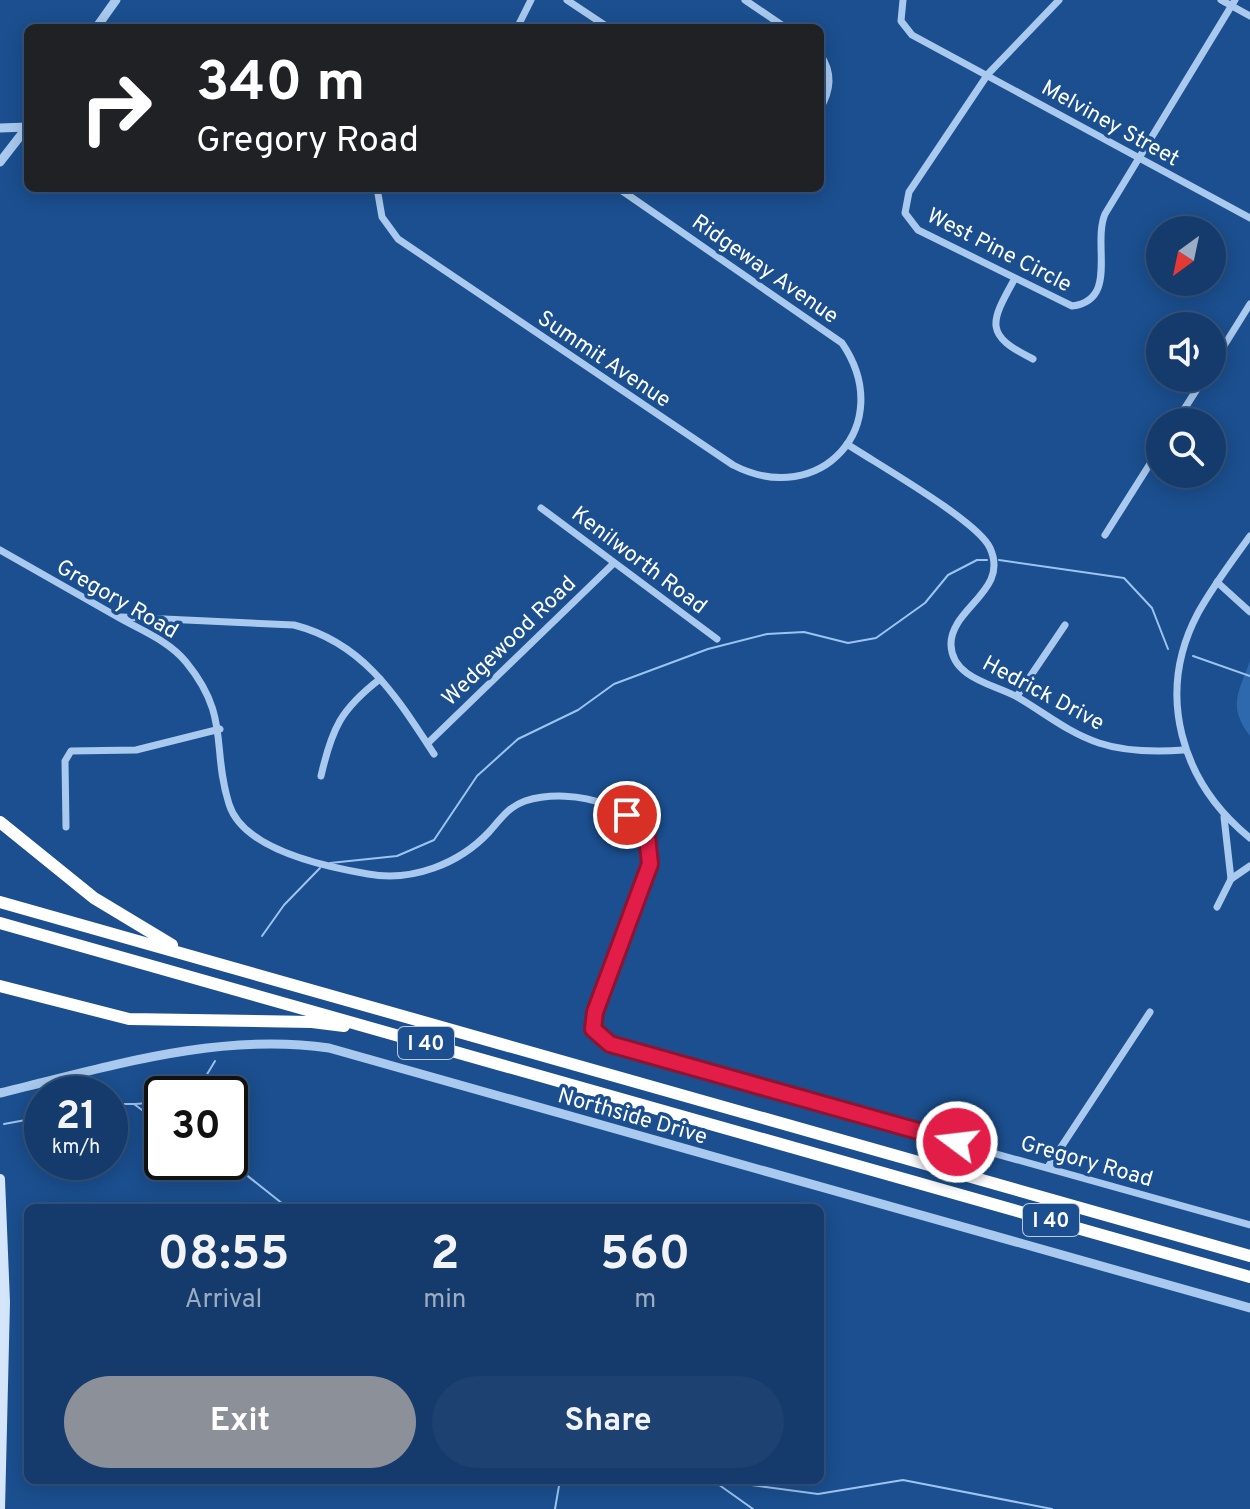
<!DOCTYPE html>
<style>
:root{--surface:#143b6b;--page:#1d4271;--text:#f1f3f6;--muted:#9dadc1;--line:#33557e;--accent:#8c9099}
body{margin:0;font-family:Overpass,sans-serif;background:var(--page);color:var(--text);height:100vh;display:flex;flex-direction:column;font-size:30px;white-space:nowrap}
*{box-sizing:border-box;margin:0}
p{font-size:26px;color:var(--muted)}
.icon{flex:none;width:44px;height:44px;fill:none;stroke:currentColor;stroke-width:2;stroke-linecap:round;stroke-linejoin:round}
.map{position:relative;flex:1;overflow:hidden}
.panel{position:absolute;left:24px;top:1204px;width:800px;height:280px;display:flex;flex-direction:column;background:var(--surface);border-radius:12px;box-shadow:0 4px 20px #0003,0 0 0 2px var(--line)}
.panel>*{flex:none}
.hud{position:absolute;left:24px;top:24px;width:800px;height:168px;border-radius:12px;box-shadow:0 4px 20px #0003,0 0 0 2px var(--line);background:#202124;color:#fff;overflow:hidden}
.needle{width:52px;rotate:213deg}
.buttons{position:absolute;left:1146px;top:216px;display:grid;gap:16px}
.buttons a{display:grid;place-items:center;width:80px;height:80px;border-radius:50%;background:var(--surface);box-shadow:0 4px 20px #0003,0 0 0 2px var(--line);font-size:40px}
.speed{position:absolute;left:24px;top:1076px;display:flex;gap:16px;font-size:40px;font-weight:700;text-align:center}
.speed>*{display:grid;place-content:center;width:104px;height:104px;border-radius:50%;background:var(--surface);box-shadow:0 4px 20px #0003,0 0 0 2px var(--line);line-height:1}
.speed small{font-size:20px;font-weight:400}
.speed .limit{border:4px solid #111;border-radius:12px;background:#fff;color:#111}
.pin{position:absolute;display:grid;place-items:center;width:68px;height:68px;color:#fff;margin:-34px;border:4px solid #fff;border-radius:50%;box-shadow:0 2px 8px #0007}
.me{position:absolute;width:88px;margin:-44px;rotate:285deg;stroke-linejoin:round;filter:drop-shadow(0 0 6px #0008)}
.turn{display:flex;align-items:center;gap:28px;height:168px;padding:0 40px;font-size:36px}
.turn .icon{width:104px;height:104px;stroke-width:2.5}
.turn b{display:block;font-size:56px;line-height:68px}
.eta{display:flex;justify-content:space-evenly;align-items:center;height:136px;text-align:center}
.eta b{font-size:48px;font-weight:700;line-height:56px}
.button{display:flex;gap:16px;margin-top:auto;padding:16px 40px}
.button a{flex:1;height:92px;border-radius:48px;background:var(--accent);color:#fff;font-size:32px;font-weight:700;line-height:92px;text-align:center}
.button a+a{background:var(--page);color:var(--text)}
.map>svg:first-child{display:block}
.green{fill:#2e69ad}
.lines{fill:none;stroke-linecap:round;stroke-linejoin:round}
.stream{stroke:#9cc4f0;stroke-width:2}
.minor{stroke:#a9c9ee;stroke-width:7}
.tertiary{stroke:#a9c9ee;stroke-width:9}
.secondary{stroke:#d6e6fa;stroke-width:10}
.motorway{stroke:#fff;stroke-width:12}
.route-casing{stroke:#92132f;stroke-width:20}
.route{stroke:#e11d48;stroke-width:14}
.labels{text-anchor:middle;stroke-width:7;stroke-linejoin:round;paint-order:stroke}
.shield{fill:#1b4f8f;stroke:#bbcadd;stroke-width:2}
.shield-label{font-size:20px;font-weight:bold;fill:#fff}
.street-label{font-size:22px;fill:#fff;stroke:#1b4f8f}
</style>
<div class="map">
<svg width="1250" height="1509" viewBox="0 0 1250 1509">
<rect width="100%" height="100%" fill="#1b4f8f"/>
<!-- green -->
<path class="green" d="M 1250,661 L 1250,736 C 1227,706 1239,692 1250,661 Z"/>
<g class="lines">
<!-- stream -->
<g class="stream">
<polyline points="999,560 1124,578 1152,608 1168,649"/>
<polyline points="1193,656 1250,676"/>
<polyline points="330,863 397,856 434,840 477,776 518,739 578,710 614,684 708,649 767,634 804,632 848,643 876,638 925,603 948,575 977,560 987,560"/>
<polyline points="262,936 284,905 320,868"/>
<polyline points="186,1094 200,1086 215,1061"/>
<polyline points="110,1104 134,1104 162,1125"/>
<polyline points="135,1104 162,1102"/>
<polyline points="4,1124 42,1117"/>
<polyline points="230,1162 288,1208"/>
<polyline points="714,1480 818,1494 903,1480 1052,1509"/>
<polyline points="715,1482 753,1509"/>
<polyline points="555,1509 560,1480"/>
</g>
<!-- minor -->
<g class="minor">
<polyline points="567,0 609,28"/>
<polyline points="745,0 786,28"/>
<polyline points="903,0 901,21 912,35 1250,218"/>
<path d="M 1059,0 L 988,74 L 909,192 L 905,213 L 918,230 L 1072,306 C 1119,300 1092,245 1105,214 L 1235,0"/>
<polyline points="1221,0 1250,16"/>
<polyline points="517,28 531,0"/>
<path d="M 820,54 C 833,73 831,90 820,109"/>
<path d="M 377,188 L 382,217 L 398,239 L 733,465 C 820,510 898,425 842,343 L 618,188"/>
<path d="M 1014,280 C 990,323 984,335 1033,359"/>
<polyline points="1212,365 1250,304"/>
<polyline points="1176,422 1204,378"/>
<path d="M 847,444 C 877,464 978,521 990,548 C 1010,591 950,608 951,645 C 952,679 997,685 1019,698 C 1046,714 1069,733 1099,743 C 1126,752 1156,752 1184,750"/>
<polyline points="541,508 717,639"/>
<polyline points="1105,535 1160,448"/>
<path d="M 1250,536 C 1232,561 1213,586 1198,613 C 1155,694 1181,782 1250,838"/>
<path d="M 0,550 C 39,572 77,594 116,616 C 140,630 168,640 186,662 C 231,717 211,747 229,804 C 243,850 326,867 368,874 C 412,882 459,864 489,832 C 500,820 508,807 525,801 C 572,786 654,805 650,864 L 595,1012 L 593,1029 L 602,1040 L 775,1092 L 1250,1225"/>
<polyline points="1217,582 1250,612"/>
<path d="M 121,617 L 294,625 C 364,643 396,696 434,754"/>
<polyline points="1017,696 1065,625"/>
<polyline points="428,743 614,563"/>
<path d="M 321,776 C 332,728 341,709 380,679"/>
<polyline points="1224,817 1231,879"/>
<polyline points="66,827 65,761 71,751 136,750 220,729"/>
<polyline points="1217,907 1231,879 1250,866"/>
<polyline points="1048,1167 1150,1012"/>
</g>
<!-- tertiary -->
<g class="tertiary">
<polyline points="96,28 116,0"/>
<polyline points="0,128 28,127"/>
<polyline points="0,162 28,126"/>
<path d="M 0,1093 C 108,1067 217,1032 329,1048 L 1250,1308"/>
</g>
<!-- secondary -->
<polyline class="secondary" points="0,1179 5,1302 0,1509"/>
<!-- motorway -->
<g class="motorway">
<polyline points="0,822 94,898 172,945"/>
<polyline points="0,902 1250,1256"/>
<polyline points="0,923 1250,1277"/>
<polyline points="0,986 129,1019 312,1022 344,1026"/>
</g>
</g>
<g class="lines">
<defs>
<polyline id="route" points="627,815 647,836 650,864 595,1012 593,1029 610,1044 957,1142"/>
</defs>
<!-- route casing -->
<use href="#route" class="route-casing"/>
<!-- route -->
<use href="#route" class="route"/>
</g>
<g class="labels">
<!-- shield labels -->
<g class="shield">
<rect x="398" y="1027" width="56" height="32" rx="6"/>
<rect x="1023" y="1204" width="56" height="32" rx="6"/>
</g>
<g class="shield-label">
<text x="426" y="1050">I 40</text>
<text x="1051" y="1227">I 40</text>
</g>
<!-- street labels -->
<g class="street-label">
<text transform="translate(1111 122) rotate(29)" y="8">Melviney Street</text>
<text transform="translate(1000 249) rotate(27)" y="8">West Pine Circle</text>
<text transform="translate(766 268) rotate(35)" y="8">Ridgeway Avenue</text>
<text transform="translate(605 358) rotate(34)" y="8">Summit Avenue</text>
<text transform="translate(640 559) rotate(37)" y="8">Kenilworth Road</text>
<text transform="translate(118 598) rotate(30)" y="8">Gregory Road</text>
<text transform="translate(508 640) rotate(-44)" y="8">Wedgewood Road</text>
<text transform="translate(1044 692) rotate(28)" y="8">Hedrick Drive</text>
<text transform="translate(633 1115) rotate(16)" y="8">Northside Drive</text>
<text transform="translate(1087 1160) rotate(16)" y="8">Gregory Road</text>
</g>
</g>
</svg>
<div class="buttons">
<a><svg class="needle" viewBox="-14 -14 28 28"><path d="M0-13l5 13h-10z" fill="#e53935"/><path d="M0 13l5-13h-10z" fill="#9dadc1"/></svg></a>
<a><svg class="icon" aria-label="sound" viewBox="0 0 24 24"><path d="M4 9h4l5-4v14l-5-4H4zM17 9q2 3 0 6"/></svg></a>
<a><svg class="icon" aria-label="search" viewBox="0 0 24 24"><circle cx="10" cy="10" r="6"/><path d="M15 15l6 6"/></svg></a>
</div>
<div class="speed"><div>21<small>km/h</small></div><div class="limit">30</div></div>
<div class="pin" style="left:627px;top:815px;background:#d93025"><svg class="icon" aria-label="arrive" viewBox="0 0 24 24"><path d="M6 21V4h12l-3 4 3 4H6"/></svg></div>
<svg class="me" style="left:957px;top:1142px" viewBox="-20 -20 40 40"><circle r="17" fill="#e11d48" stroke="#fff" stroke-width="3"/><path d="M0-11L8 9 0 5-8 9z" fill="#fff"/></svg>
<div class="hud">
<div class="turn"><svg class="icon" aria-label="right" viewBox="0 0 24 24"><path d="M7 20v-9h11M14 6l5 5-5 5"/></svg><div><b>340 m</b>Gregory Road</div></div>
</div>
<section class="panel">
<div class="eta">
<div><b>08:55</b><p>Arrival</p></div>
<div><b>2</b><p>min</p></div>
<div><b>560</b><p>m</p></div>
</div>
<div class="button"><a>Exit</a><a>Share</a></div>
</section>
</div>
